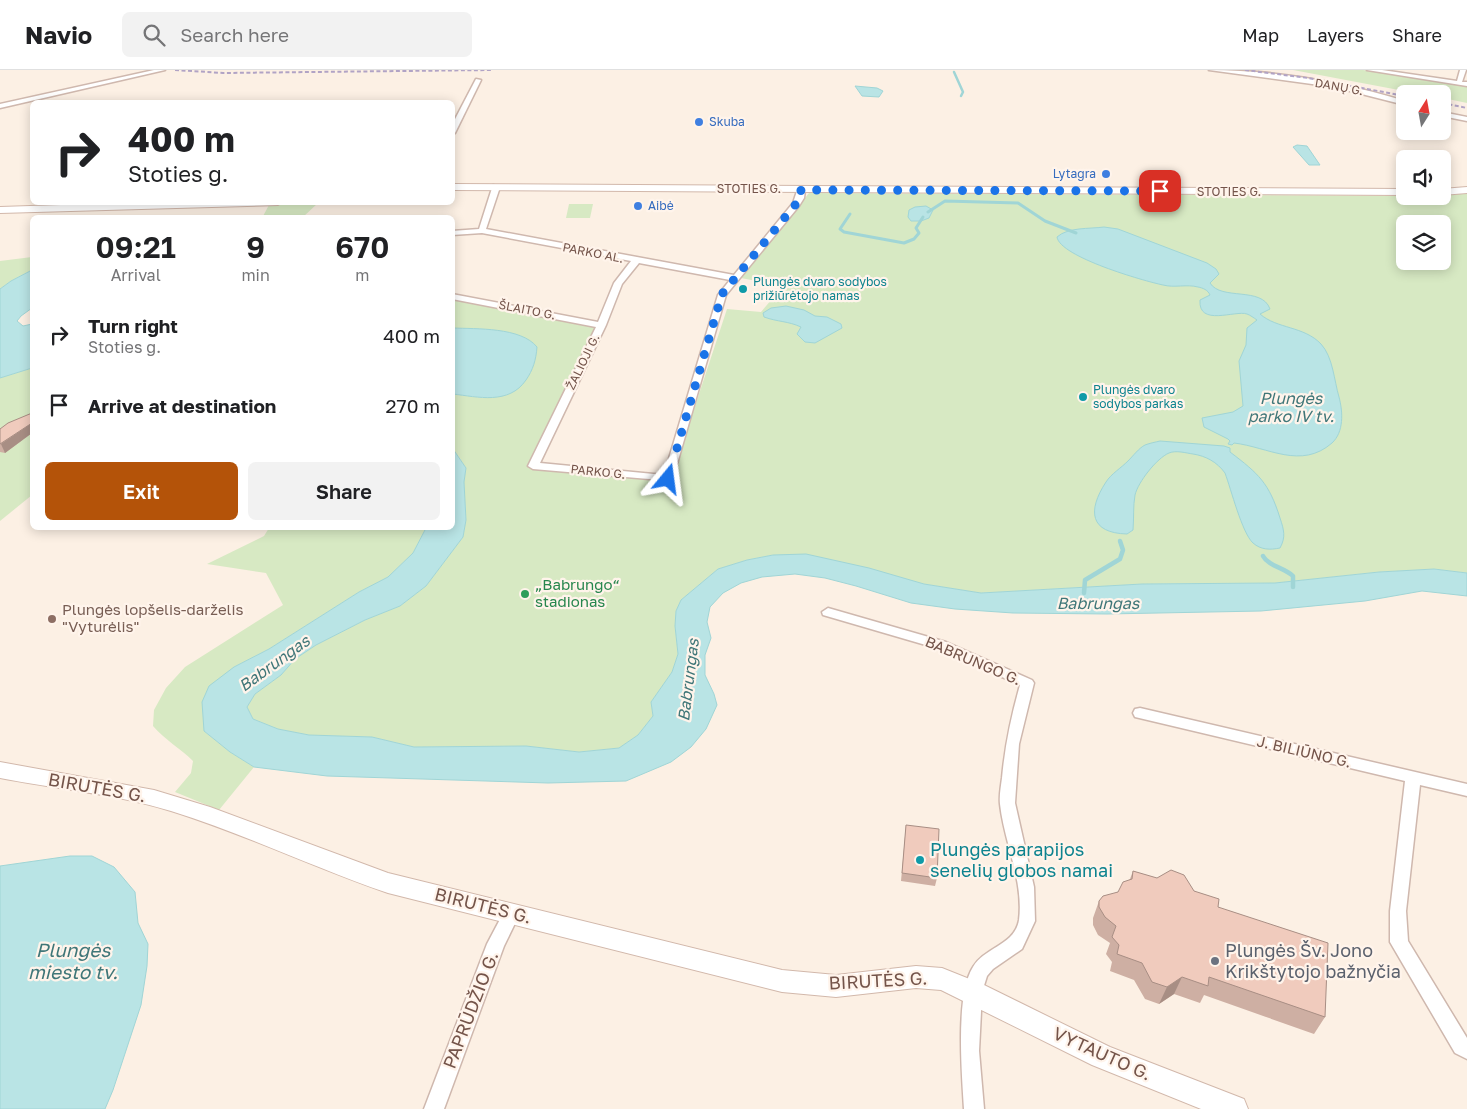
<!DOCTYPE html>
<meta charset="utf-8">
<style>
:root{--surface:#fff;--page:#f2f2f2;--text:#202124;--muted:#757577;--line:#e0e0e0;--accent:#b45309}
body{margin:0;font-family:"Golos Text",sans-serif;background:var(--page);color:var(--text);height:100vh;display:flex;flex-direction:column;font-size:19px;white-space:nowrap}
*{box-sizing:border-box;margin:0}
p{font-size:16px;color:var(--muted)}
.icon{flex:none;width:28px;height:28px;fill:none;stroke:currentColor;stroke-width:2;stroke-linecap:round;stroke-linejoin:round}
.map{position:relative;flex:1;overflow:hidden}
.details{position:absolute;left:30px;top:145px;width:425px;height:315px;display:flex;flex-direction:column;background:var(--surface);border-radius:8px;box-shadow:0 2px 12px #0003}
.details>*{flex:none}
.hud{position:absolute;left:30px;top:30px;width:425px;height:105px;border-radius:8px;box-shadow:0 2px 12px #0003;background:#fff;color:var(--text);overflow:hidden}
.needle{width:32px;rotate:11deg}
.buttons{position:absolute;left:1396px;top:15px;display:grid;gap:10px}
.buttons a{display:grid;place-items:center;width:55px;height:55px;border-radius:8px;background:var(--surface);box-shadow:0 2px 12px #0003;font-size:25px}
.pin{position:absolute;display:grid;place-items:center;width:42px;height:42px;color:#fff;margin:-21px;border-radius:10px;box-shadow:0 2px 8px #0006}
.me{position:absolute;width:55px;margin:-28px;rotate:16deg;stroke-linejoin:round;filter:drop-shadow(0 0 4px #0008)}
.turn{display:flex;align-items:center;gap:18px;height:105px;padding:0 15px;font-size:22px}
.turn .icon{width:65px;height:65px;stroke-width:2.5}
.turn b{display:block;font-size:35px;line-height:42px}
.eta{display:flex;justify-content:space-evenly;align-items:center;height:85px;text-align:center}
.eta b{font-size:30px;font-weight:600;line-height:35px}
.button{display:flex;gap:10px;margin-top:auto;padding:10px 15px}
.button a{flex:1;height:58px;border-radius:8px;background:var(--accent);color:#fff;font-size:20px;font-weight:600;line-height:58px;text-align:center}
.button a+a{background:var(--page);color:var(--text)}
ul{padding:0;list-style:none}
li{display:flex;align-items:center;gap:15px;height:70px;padding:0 15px}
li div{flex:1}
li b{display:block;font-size:19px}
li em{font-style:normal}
header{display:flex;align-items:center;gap:30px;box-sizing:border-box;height:70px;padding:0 25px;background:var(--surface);border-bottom:1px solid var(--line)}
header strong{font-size:24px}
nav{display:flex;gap:28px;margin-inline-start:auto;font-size:18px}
.search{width:350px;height:45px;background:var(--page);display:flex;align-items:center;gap:12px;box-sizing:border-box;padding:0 18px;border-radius:8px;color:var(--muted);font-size:19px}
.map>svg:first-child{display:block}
.green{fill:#d7e9c3;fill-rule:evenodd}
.water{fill:#b9e4e5;stroke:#a0d5d6}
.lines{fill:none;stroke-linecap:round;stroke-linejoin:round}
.stream-far2{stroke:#a0d5d6;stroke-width:2.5}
.stream-far1{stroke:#a0d5d6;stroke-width:3}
.stream{stroke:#a0d5d6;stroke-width:4.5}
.minor-casing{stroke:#cfb8ae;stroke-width:3}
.secondary-casing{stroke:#d2b8ab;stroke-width:2}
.minor{fill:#fff;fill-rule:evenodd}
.secondary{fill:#fff;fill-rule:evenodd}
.rail{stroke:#b1a3c5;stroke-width:2;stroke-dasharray:4 2.5;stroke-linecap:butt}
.wall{fill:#ceafa3}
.shaded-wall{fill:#a88e84}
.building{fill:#f0cbbd;stroke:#a88e84}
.route{stroke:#1a73e8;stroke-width:9;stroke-dasharray:0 16.2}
.shop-dot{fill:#3f7fe0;stroke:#fff4eb;stroke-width:2}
.culture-dot{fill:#0f9aa8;stroke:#fff4eb;stroke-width:2}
.leisure-dot{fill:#2e9e5b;stroke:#fff4eb;stroke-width:2}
.education-dot{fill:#8d6e63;stroke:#fff4eb;stroke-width:2}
.worship-dot{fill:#6b7280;stroke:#fff4eb;stroke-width:2}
.labels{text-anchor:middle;stroke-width:4.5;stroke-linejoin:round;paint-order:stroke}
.far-street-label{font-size:12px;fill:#74544a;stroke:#fff4eb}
.far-shop-label{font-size:12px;fill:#366cbe;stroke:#fff4eb;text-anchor:start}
.far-culture-label{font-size:12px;fill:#0d838f;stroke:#fff4eb;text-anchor:start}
.leisure-label{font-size:15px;fill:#27864d;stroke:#fff4eb;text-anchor:start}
.education-label{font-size:15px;fill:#785e54;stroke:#fff4eb;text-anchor:start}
.street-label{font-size:15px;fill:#74544a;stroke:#fff4eb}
.water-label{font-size:16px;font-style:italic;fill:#3f7678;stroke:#fff4eb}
.near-street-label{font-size:18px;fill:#74544a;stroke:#fff4eb}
.near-culture-label{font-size:18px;fill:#0d838f;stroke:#fff4eb;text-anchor:start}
.near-worship-label{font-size:18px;fill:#5b616d;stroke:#fff4eb;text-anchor:start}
.near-water-label{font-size:19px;font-style:italic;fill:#3f7678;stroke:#fff4eb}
</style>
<header>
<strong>Navio</strong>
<div class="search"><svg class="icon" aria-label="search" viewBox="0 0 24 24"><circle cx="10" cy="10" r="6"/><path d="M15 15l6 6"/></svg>Search here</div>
<nav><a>Map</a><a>Layers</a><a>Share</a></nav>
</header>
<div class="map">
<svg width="1467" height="1039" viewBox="0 0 1467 1039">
<rect width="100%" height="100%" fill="#fcf0e4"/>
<!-- green -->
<g class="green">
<polygon points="1293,0 1363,0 1467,14 1467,33 1443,28 1442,24 1420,24"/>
<path d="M 809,123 L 1405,126 L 1442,126 L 1467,123 L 1467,503 L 1434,499 L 1379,502 L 1275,513 L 1142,514 L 981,523 L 924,514 L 773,485 L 747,490 L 718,499 L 681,530 L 676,541 L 675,556 L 678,584 L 672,602 L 651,632 L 653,646 L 638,665 L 619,678 L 579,682 L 526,676 L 414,677 L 372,667 L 309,665 L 278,659 L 253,649 L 247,637 L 255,624 L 281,605 L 295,589 L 316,575 L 365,550 L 400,536 L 426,516 L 463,467 L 466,450 L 464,412 L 466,398 L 453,379 L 453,324 L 484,328 L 516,265 L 495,261 L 453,258 L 453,227 L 601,255 L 530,396 L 670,412 L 727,239 L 761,242 L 783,216 L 741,208 ZM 1405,154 L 1442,154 L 1442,191 L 1405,191 Z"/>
<polygon points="318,133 303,147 262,148 269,135"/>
<polygon points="569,134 593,134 590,148 566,148"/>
<polygon points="32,187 32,200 11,211 0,219 0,191"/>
<polygon points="32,298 32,425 0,451 0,308"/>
<path d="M 269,458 L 426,458 L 413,483 L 388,507 L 359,522 L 269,579 L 234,597 L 204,661 L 230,682 L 254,697 L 219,740 L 175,722 L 191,703 L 193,691 C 180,678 165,670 153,656 L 154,640 L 166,618 L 185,597 L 283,535 L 266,503 L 207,494 L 264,466 Z"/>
</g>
<!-- water -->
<g class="water">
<polygon points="855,16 877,18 883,21 879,27 862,26"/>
<polygon points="1297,75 1307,76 1320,95 1309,95 1293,77"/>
<polygon points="926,136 933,140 929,148 921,151 911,151 908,147 909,140 915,137"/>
<path d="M 1104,157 L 1118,159 L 1207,193 L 1216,199 L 1219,204 L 1210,213 C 1221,231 1262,216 1270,239 L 1260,244 C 1277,259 1304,256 1321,274 C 1333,287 1334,310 1339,327 C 1343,342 1344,362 1332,373 C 1301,400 1268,377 1234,373 L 1232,375 L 1228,374 L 1230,371 L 1228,369 L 1204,357 L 1202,348 L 1233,342 L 1243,336 L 1239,291 L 1246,275 L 1247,258 L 1257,250 C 1254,248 1250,245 1247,244 C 1235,240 1198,257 1200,230 L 1210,225 C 1208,220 1203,218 1198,217 C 1187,214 1174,218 1163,215 C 1144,211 1060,187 1057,167 C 1068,157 1089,159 1104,157 Z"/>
<polygon points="32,200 32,238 21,246 17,251 23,256 32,254 32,298 0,308 0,219 11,211"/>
<path d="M 786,236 L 804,240 L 815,246 L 827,247 L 841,254 L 842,258 L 815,273 L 805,272 L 797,264 L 801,257 C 788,251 778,252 764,247 L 763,243 L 771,238 Z"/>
<path d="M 453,258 C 476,259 521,257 537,277 C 536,290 533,300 526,310 C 509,335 478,327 453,324 Z"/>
<path d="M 1160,371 L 1224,376 L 1230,378 L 1230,382 C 1259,404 1269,413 1280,448 C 1284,460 1286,467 1280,478 C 1270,480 1261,480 1253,473 C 1242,463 1231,419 1225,403 C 1217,392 1206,386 1193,384 C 1186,383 1176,380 1169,383 C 1157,388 1138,412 1135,425 C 1133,436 1134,448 1133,460 L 1127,464 C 1090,463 1087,441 1106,412 C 1111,404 1121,398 1128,391 C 1133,386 1139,378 1145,375 C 1150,373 1156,372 1160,371 Z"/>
<polygon points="453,379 466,398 464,412 466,450 463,467 426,516 400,536 365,550 316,575 295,589 281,605 255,624 247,637 253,649 278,659 309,665 372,667 414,677 526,676 579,682 619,678 638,665 653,646 651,632 672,602 678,584 675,556 676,541 681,530 718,499 747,490 773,485 806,484 869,498 924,514 981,523 1142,514 1275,513 1379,502 1434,499 1467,503 1467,526 1422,521 1365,531 1261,541 1107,544 1013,543 955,539 911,533 856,516 825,508 795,504 762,507 741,513 723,523 710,537 707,552 711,568 705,585 705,605 714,624 717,635 706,659 691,677 671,692 626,711 548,713 327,706 254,697 230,682 204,661 202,632 209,616 234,597 269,579 359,522 388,507 413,483 426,458 452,458"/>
<polygon points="70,786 92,786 114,797 135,822 138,853 148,874 147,896 141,935 113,1020 105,1039 0,1039 0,796"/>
</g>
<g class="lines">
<!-- stream-far2 -->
<polyline class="stream-far2" points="954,2 963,22 961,26"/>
<!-- stream-far1 -->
<g class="stream-far1">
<polyline points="928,142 945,131 1018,133 1045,151 1076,163"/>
<polyline points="850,144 840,159 844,162 904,173 914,169 919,163 916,158 923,147"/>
</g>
<!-- stream -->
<g class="stream">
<path d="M 1263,486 C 1268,496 1285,498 1293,506 L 1293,517"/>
<polyline points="1084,523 1085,510 1120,489 1123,480 1120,471"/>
</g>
<defs>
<g id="minor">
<polygon points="154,0 165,0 0,38 0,34"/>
<path d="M 1209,0 C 1274,0 1343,12 1405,31 L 1405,35 L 1334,17 Z"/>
<polygon points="1367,0 1382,0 1457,11 1460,0 1466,0 1462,12 1467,12 1467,16"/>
<polygon points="476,9 481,10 455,63 452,65 452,55"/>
<polygon points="1442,42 1467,47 1467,51 1442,46"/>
<path d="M 493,115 L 500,117 L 486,159 L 734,205 L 793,133 L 798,118 L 805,120 L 804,128 L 799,136 L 726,225 L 672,411 L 533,399 L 528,396 L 596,257 L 452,229 L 452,224 L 598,252 L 614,213 L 631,191 L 482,163 L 452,165 L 452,161 L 479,159 ZM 639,193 L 730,210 L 718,225 L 664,405 L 540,393 L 606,255 L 622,214 Z"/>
<path d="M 828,538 L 946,572 L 1032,610 L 1034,613 L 1019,674 L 1015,733 L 1034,817 L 1035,851 L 1022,879 L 993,899 L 987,906 L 982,922 L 979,981 L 984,1039 L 964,1039 C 962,1005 955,925 973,897 C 985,877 1015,875 1019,850 C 1024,811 1004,772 1000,734 C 999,726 1001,716 1002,708 C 1005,675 1011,647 1020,615 L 936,578 L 823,545 L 822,542 Z"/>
<polygon points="1140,638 1467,714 1467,726 1420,715 1406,841 1408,871 1467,968 1467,989 1455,983 1390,872 1390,841 1405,711 1135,647 1133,643 1135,639"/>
<polygon points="512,836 518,838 520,843 504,876 444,1039 424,1039 487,874 506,838"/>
</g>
<g id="secondary">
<polygon points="452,114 1405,119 1405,125 452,120"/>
<polygon points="1467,117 1467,123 1442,125 1442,119"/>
<polygon points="152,132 283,132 278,135 0,143 0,137"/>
<path d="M 0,692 L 154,720 L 210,737 L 388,803 L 782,900 L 836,905 L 916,896 L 942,898 L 982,914 L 1110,977 L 1244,1029 L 1248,1039 L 1201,1039 L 1092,995 L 941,920 L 916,918 L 836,927 L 782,922 L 388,823 C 315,798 245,764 171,741 C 116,724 57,719 0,708 Z"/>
</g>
</defs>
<!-- minor casing -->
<use href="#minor" class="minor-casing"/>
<!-- secondary casing -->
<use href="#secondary" class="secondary-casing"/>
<!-- minor -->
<use href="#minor" class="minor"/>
<!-- secondary -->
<use href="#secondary" class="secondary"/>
<!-- rail -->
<g class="rail">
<polyline points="175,0 223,3 492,0"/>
<polyline points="1245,0 1308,8 1405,26"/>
<polyline points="1442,33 1467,38"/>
</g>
</g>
<!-- wall -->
<g class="wall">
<polygon points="32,343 32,363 5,383 0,382 0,359"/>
<polygon points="906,755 937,808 935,816 901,811"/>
<polygon points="1133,801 1194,821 1218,837 1325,947 1314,964 1204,925 1200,933 1174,924 1159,934 1145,929 1134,910 1110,901 1112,892 1106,884 1110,873 1098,865 1093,855 1093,848 1099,831 1118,822 1130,809"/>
</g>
<!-- shaded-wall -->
<g class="shaded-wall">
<polygon points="32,353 32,363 5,383 1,374"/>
<polygon points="1182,907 1174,924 1159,934 1167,917"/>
</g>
<!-- building -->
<g class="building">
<polygon points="32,343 32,353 0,374 0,359 8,353"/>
<polygon points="906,755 939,759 937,808 902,803"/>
<polygon points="1171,800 1184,805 1194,821 1219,829 1218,837 1328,873 1325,947 1209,907 1208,916 1182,907 1167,917 1152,912 1142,893 1117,884 1119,875 1112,867 1116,856 1105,847 1099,837 1099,831 1103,826 1118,822 1123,812 1132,809 1133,801 1157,808"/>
</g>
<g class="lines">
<!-- route -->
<polyline class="route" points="668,409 722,224 796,134 800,128 801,120 1160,121"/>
</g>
<!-- markers -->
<g class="shop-dot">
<circle cx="699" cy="52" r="5"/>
<circle cx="1106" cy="104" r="5"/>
<circle cx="638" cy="136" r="5"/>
</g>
<g class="culture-dot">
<circle cx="743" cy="219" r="5"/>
<circle cx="1083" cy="327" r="5"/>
<circle cx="920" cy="790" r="5"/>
</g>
<circle class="leisure-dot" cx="525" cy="524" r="5"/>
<circle class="education-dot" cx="52" cy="549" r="5"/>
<circle class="worship-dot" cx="1215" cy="891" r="5"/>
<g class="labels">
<!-- far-street labels -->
<g class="far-street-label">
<text transform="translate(1339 17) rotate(10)" y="4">DANŲ G.</text>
<text x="749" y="123">STOTIES G.</text>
<text x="1229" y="126">STOTIES G.</text>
<text transform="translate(593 183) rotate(11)" y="4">PARKO AL.</text>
<text transform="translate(527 240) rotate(11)" y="4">ŠLAITO G.</text>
<text transform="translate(583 292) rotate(-64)" y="4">ŽALIOJI G.</text>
<text transform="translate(598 402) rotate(6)" y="4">PARKO G.</text>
</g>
<!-- far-shop labels -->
<g class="far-shop-label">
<text x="709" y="56">Skuba</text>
<text x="1096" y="108" text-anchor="end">Lytagra</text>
<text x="648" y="140">Aibė</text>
</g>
<!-- far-culture labels -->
<g class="far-culture-label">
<text x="753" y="216">Plungės dvaro sodybos<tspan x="753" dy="14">prižiūrėtojo namas</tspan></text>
<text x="1093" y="324">Plungės dvaro<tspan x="1093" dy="14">sodybos parkas</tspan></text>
</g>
<!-- leisure labels -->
<g class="leisure-label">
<text x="535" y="520">„Babrungo“<tspan x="535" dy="17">stadionas</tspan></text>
</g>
<!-- education labels -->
<g class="education-label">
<text x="62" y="545">Plungės lopšelis-darželis<tspan x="62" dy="17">"Vyturėlis"</tspan></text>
</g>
<!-- street labels -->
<g class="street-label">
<text transform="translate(973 591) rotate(23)" y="5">BABRUNGO G.</text>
<text transform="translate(1304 682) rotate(13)" y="5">J. BILIŪNO G.</text>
</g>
<!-- water labels -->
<g class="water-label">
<text x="1291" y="334">Plungės<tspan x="1291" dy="18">parko IV tv.</tspan></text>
<text x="1098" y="539">Babrungas</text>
<text transform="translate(274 593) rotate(-36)" y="6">Babrungas</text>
<text transform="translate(688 610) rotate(-83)" y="6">Babrungas</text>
</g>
<!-- near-street labels -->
<g class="near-street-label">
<text transform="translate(97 718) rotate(10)" y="6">BIRUTĖS G.</text>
<text transform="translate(483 836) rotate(14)" y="6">BIRUTĖS G.</text>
<text transform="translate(878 911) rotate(-3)" y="6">BIRUTĖS G.</text>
<text transform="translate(471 940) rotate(-69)" y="6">PAPRŪDŽIO G.</text>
<text transform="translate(1102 984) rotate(24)" y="6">VYTAUTO G.</text>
</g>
<!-- near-culture labels -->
<g class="near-culture-label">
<text x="930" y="786">Plungės parapijos<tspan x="930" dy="21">senelių globos namai</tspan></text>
</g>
<!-- near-worship labels -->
<g class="near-worship-label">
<text x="1225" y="887">Plungės Šv. Jono<tspan x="1225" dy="21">Krikštytojo bažnyčia</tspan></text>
</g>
<!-- near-water labels -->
<g class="near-water-label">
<text x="73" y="887">Plungės<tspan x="73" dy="22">miesto tv.</tspan></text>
</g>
</g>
</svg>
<div class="buttons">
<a><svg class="needle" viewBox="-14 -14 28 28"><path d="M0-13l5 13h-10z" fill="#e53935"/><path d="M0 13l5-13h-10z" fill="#757577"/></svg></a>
<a><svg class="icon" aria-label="sound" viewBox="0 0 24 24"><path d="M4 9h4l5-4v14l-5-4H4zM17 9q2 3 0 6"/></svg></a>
<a><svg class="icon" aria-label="layers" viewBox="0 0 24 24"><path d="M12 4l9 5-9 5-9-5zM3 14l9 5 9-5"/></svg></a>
</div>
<div class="pin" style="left:1160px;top:121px;background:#d93025"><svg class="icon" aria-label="arrive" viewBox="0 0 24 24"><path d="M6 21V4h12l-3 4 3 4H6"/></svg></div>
<svg class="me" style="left:668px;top:409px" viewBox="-20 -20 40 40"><path d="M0-17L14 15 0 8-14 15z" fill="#1a73e8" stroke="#fff" stroke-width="4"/></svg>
<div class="hud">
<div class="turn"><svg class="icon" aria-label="right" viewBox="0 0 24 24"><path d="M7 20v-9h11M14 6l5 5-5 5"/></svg><div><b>400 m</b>Stoties g.</div></div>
</div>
<section class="details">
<div class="eta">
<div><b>09:21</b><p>Arrival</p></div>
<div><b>9</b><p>min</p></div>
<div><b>670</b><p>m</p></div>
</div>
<ul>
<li><svg class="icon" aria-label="right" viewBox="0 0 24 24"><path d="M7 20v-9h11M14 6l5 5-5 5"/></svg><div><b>Turn right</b><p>Stoties g.</p></div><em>400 m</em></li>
<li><svg class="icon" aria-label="arrive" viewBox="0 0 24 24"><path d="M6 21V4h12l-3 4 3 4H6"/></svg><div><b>Arrive at destination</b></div><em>270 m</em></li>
</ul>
<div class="button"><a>Exit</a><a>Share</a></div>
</section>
</div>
